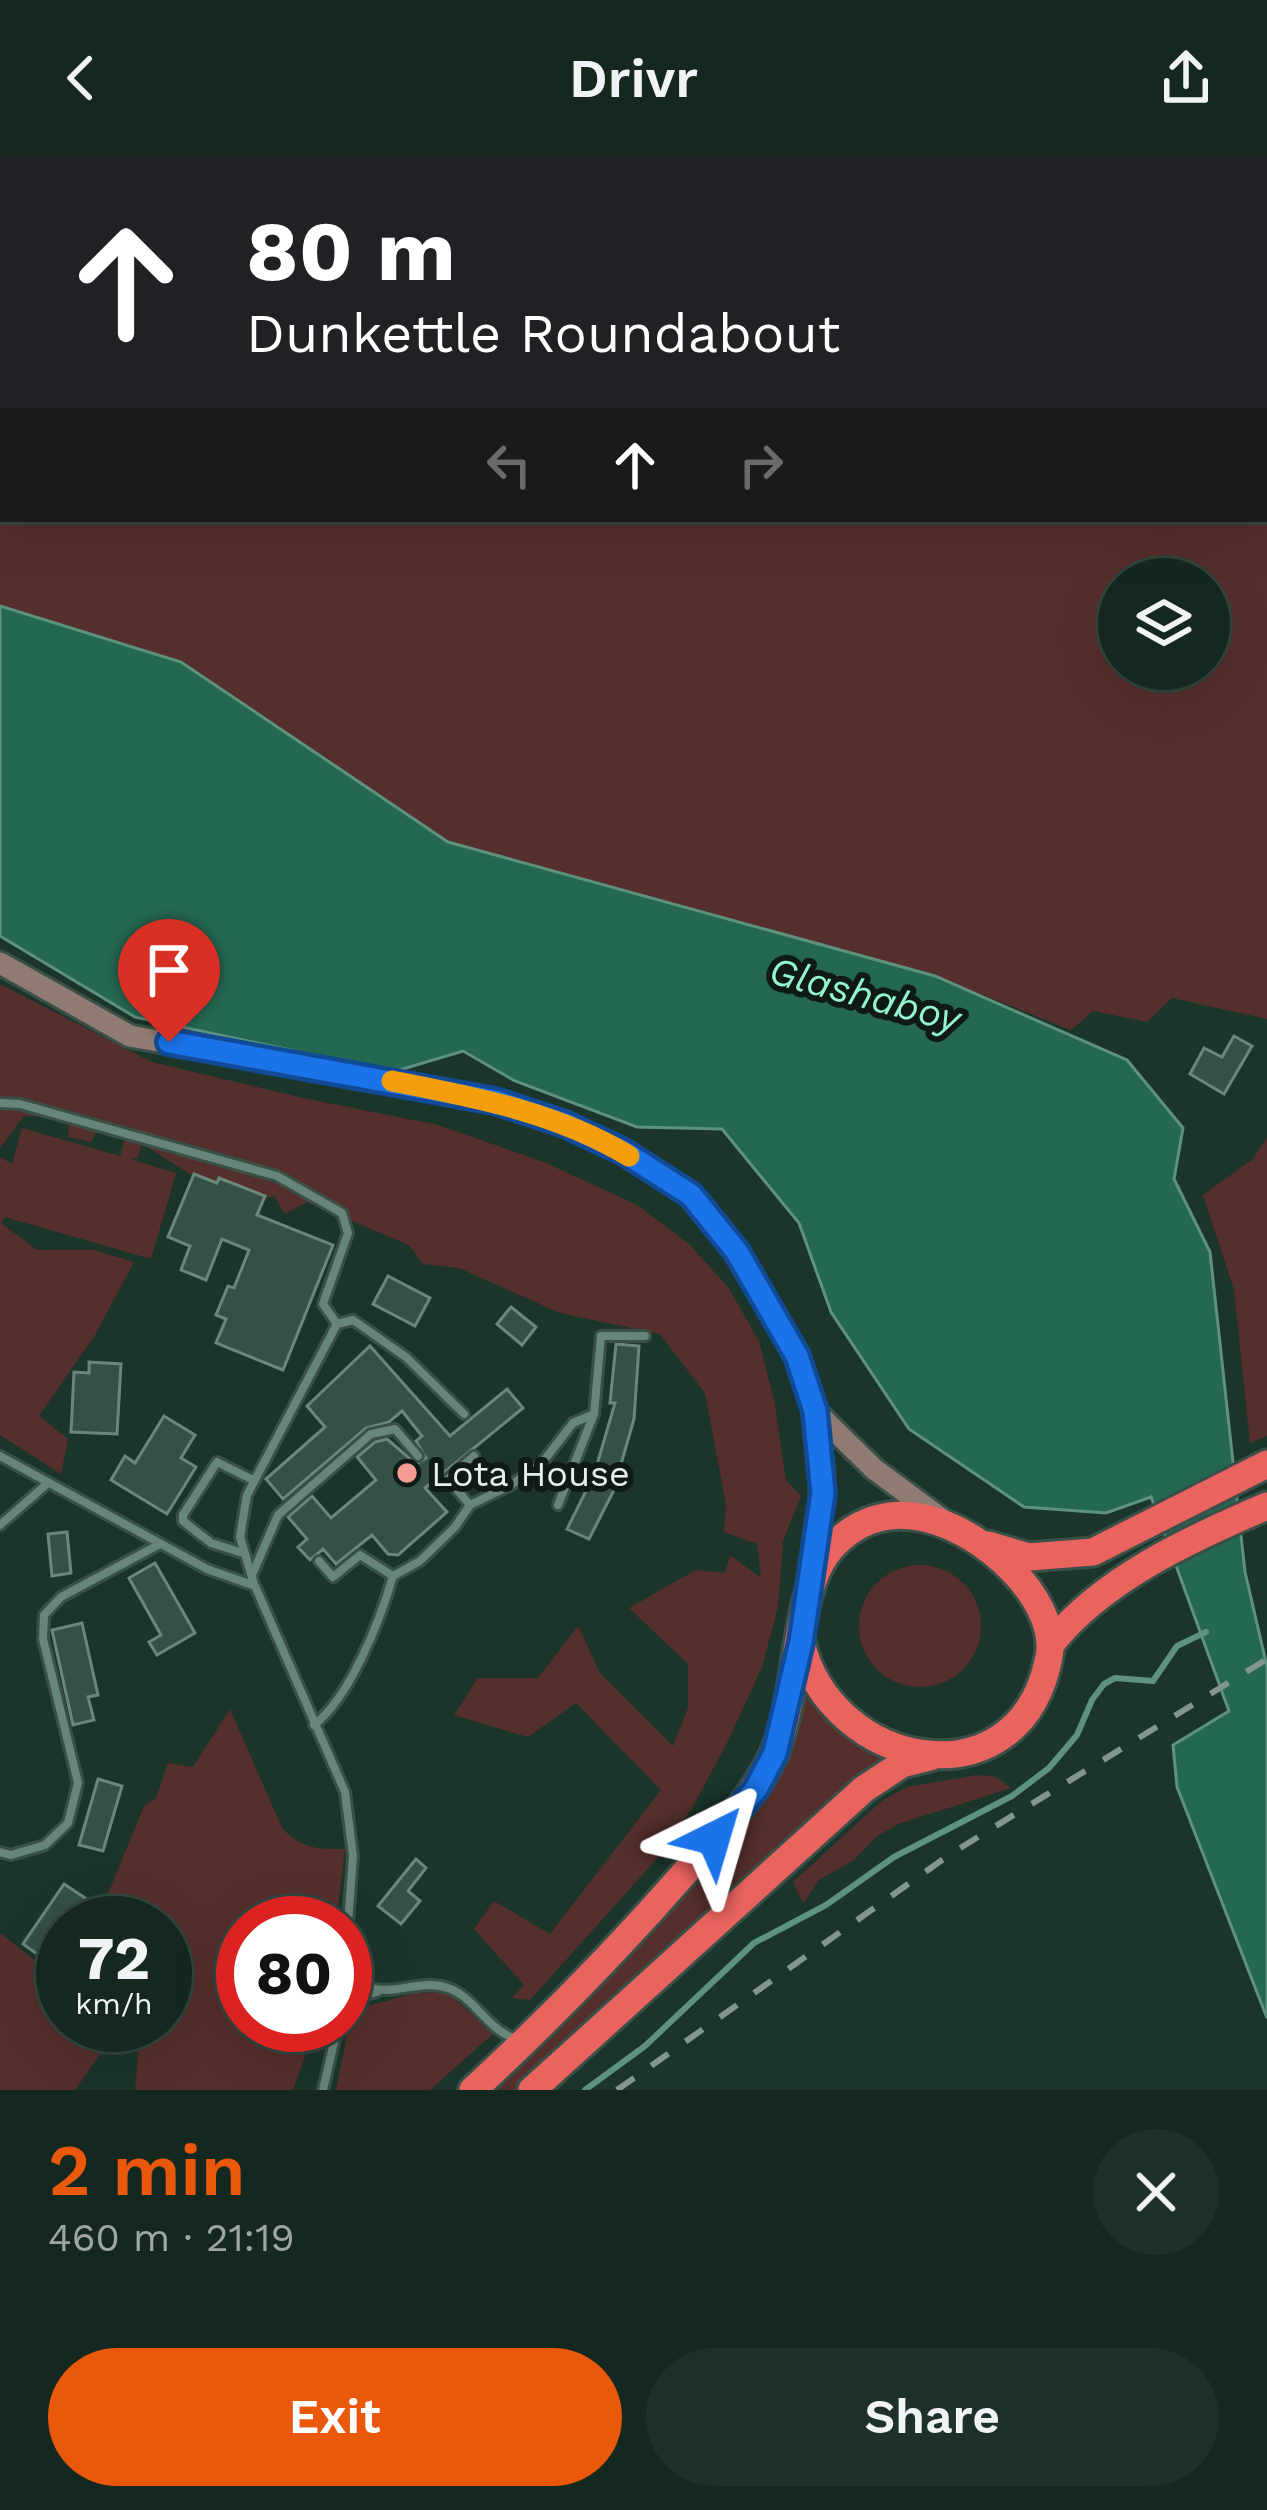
<!DOCTYPE html>
<meta charset="utf-8">
<style>
:root{--surface:#142820;--page:#1d3029;--text:#f1f3f6;--muted:#9da6a5;--line:#33443e;--accent:#ea580c}
body{margin:0;font-family:"Work Sans",sans-serif;background:var(--page);color:var(--text);height:100vh;display:flex;flex-direction:column;font-size:45px;white-space:nowrap}
*{box-sizing:border-box;margin:0}
p{font-size:39px;color:var(--muted)}
.icon{flex:none;width:66px;height:66px;fill:none;stroke:currentColor;stroke-width:2;stroke-linecap:round;stroke-linejoin:round}
.map{position:relative;height:1934px;overflow:hidden}
.side{display:flex;flex-direction:column;background:var(--surface);flex:1}
.side>*{flex:none}
.banner{position:absolute;left:0px;top:0px;width:1269px;height:366px;box-shadow:0 12px 48px #0002,0 0 0 3px var(--line);background:#202124;color:#fff;overflow:hidden}
.buttons{position:absolute;left:1098px;top:402px;display:grid;gap:24px}
.buttons a{display:grid;place-items:center;width:132px;height:132px;border-radius:50%;background:var(--surface);box-shadow:0 12px 48px #0002,0 0 0 3px var(--line);font-size:60px}
.speed{position:absolute;left:36px;top:1740px;display:flex;gap:24px;font-size:60px;font-weight:700;text-align:center}
.speed>*{display:grid;place-content:center;width:156px;height:156px;border-radius:50%;background:var(--surface);box-shadow:0 12px 48px #0002,0 0 0 3px var(--line);line-height:1}
.speed small{font-size:30px;font-weight:400}
.speed .limit{border:18px solid #d22;background:#fff;color:#111}
.pin{position:absolute;display:grid;place-items:center;width:102px;height:102px;color:#fff;margin:-123px -51px;border-radius:50% 50% 50% 0;rotate:-45deg;box-shadow:0 0 12px #0007}
.pin .icon{rotate:45deg}
.me{position:absolute;width:132px;margin:-66px;rotate:40deg;stroke-linejoin:round;filter:drop-shadow(0 0 9px #0008)}
.turn{display:flex;align-items:center;gap:42px;height:252px;padding:0 48px;font-size:54px}
.turn .icon{width:156px;height:156px;stroke-width:2.5}
.turn b{display:block;font-size:84px;line-height:102px}
.lanes{display:flex;align-items:center;height:114px;padding:0 48px;background:#0003;justify-content:center;gap:60px;direction:ltr}
.lanes .off{opacity:.35}
.round{display:grid;place-items:center;flex:none;width:126px;height:126px;border-radius:63px;background:var(--page)}
.headline{display:flex;align-items:center;justify-content:space-between;height:204px;padding:0 48px}
h1{font-size:72px;font-weight:600;line-height:90px;color:var(--accent)}
.action{display:flex;gap:24px;margin-top:auto;padding:24px 48px}
.action a{flex:1;height:138px;border-radius:72px;background:var(--accent);color:#fff;font-size:48px;font-weight:600;line-height:138px;text-align:center}
.action a+a{background:var(--page);color:var(--text)}
header{display:flex;justify-content:space-between;align-items:center;height:156px;padding:0 48px;background:var(--surface);font-size:54px;font-weight:600}
.map>svg:first-child{display:block}
.green{fill:#552f2c;fill-rule:evenodd}
.water{fill:#256852;stroke:#5e9180;stroke-width:3}
.lines{fill:none;stroke-linecap:round;stroke-linejoin:round}
.stream{stroke:#5e9180;stroke-width:6}
.building{fill:#355045;stroke:#6b877b;stroke-width:3}
.lane-casing{stroke:#394f47;stroke-width:14}
.secondary-casing{stroke:#394f47;stroke-width:27}
.highway-casing{stroke:#394f47;stroke-width:33}
.lane{stroke:#688579;stroke-width:8}
.secondary{stroke:#8f7b71;stroke-width:21}
.highway{stroke:#ea645f;stroke-width:27}
.rail{stroke:#82968e;stroke-width:6;stroke-dasharray:21 21;stroke-linecap:butt}
.route-casing{stroke:#114b97;stroke-width:30}
.route{stroke:#1a73e8;stroke-width:21}
.slow{stroke:#f59e0b;stroke-width:21}
.poi-dot{fill:#f59c95;stroke:#0f1a15;stroke-width:4.5}
.labels{text-anchor:middle;stroke-width:12;stroke-linejoin:round;paint-order:stroke}
.poi-label{font-size:36px;fill:#e2f1ea;stroke:#0f1a15;text-anchor:start}
.water-label{font-size:39px;font-style:italic;fill:#94f6d1;stroke:#0f1a15}
</style>
<header><svg class="icon" aria-label="back" viewBox="0 0 24 24"><path d="M15 5l-7 7 7 7"/></svg>Drivr<svg class="icon" aria-label="share" viewBox="0 0 24 24"><path d="M12 15V3M7 8l5-5 5 5M5 13v7h14v-7"/></svg></header>
<div class="map">
<svg width="1267" height="1934" viewBox="0 0 1267 1934">
<rect width="100%" height="100%" fill="#1b352b"/>
<!-- green -->
<g class="green">
<path d="M 0,0 L 1267,0 L 1267,863 L 1172,842 L 1147,866 L 1093,855 L 1071,874 L 935,820 L 448,686 L 181,506 L 0,450 ZM 3,3 L 1266,3 L 1266,363 L 3,363 ZM 1119,423 L 1209,423 L 1209,513 L 1119,513 Z"/>
<polygon points="0,828 152,906 303,942 438,969 544,1006 637,1049 689,1088 728,1131 759,1185 774,1244 786,1324 801,1340 783,1385 778,1451 762,1511 727,1587 692,1652 662,1697 530,1844 512,1842 524,1829 474,1773 494,1745 550,1778 661,1634 576,1547 528,1581 454,1559 478,1522 538,1522 578,1470 600,1517 673,1590 688,1552 688,1508 629,1452 696,1414 725,1417 730,1399 761,1422 757,1388 724,1376 726,1349 705,1237 660,1178 560,1157 459,1112 423,1108 409,1089 307,1046 285,1058 274,1040 249,1046 244,1031 198,1023 142,988 137,1002 130,1003 176,1017 151,1103 5,1061 1,1067 37,1094 94,1094 134,1106 95,1179 39,1260 68,1283 61,1318 0,1279 0,1001 12,1008 22,972 120,1000 125,982 101,967 91,986 68,981 69,962 24,960 0,992"/>
<polygon points="1267,981 1267,1280 1250,1287 1234,1134 1203,1039 1253,1003"/>
<circle cx="920" cy="1470" r="61"/>
<polygon points="806,1538 838,1575 889,1607 517,1934 494,1934 615,1815 754,1656 777,1620 796,1576"/>
<path d="M 230,1553 L 282,1672 C 301,1693 318,1693 345,1693 L 336,1767 L 243,1767 L 243,1869 L 316,1869 L 293,1934 L 135,1934 L 139,1890 L 125,1870 L 113,1880 L 75,1934 L 0,1934 L 0,1777 L 55,1820 L 63,1809 L 63,1869 L 165,1869 L 165,1767 L 90,1767 L 105,1745 L 144,1650 L 156,1642 L 168,1607 L 193,1611 Z"/>
<polygon points="977,1619 996,1621 1011,1632 898,1668 876,1681 854,1704 820,1723 803,1747 793,1726 883,1644 907,1631"/>
<polygon points="446,1836 494,1877 430,1934 336,1934 352,1854 416,1837"/>
</g>
<!-- water -->
<polygon class="water" points="0,450 181,506 448,686 935,820 1127,904 1183,972 1174,1023 1210,1096 1245,1416 1267,1511 1267,1862 1177,1631 1173,1589 1229,1555 1151,1341 1106,1357 1024,1351 909,1273 831,1156 799,1067 722,973 637,971 515,925 463,895 393,916 135,861 0,780"/>
<g class="lines">
<!-- stream -->
<polyline class="stream" points="585,1934 645,1890 754,1787 826,1749 894,1701 1012,1640 1049,1612 1077,1579 1092,1544 1104,1528 1115,1522 1153,1525 1177,1490 1206,1476"/>
</g>
<!-- building -->
<g class="building">
<polygon points="1234,880 1252,890 1224,938 1190,918 1204,892 1222,901"/>
<polygon points="194,1018 217,1027 219,1022 265,1040 257,1059 333,1089 283,1214 216,1187 226,1163 216,1159 228,1130 234,1132 249,1094 222,1083 206,1124 181,1114 190,1090 168,1081"/>
<polygon points="388,1120 430,1142 415,1170 373,1148"/>
<polygon points="511,1151 536,1171 522,1189 497,1168"/>
<polygon points="616,1188 639,1190 634,1263 613,1336 589,1383 567,1373 594,1319 615,1247 610,1247"/>
<polygon points="370,1190 450,1280 507,1233 523,1252 425,1332 447,1356 398,1399 388,1398 372,1379 336,1408 323,1393 310,1404 298,1391 307,1383 288,1361 312,1340 331,1362 376,1324 357,1301 375,1286 387,1283 416,1308 426,1302 416,1285 422,1280 402,1255 389,1266 366,1272 283,1343 266,1323 325,1271 307,1250"/>
<polygon points="89,1206 121,1208 117,1278 71,1276 74,1216 89,1217"/>
<polygon points="164,1260 195,1279 181,1302 196,1311 167,1358 111,1324 125,1300 135,1307"/>
<polygon points="67,1376 71,1417 52,1420 48,1378"/>
<polygon points="155,1407 195,1477 157,1499 149,1486 161,1479 129,1422"/>
<polygon points="82,1467 98,1539 88,1541 94,1564 73,1569 52,1474"/>
<polygon points="98,1623 122,1630 103,1695 79,1689"/>
<polygon points="416,1703 426,1712 408,1735 420,1745 401,1768 378,1750"/>
<polygon points="64,1728 85,1742 68,1767 63,1767 63,1775 44,1803 23,1788"/>
</g>
<g class="lines">
<defs>
<g id="lane">
<polyline points="0,947 20,948 277,1020 342,1057 348,1077 323,1148 337,1168"/>
<polyline points="0,1300 207,1413 255,1430 345,1636 353,1700 345,1808"/>
<polyline points="470,1349 448,1323 474,1300"/>
<polyline points="558,1349 594,1258 601,1180 645,1180"/>
<polyline points="0,1369 48,1327"/>
<polyline points="243,1397 211,1387 183,1365 183,1359 217,1306 253,1324"/>
<polyline points="319,1405 333,1421 360,1399 393,1420"/>
<polyline points="252,1419 278,1359 371,1278 395,1273 418,1300"/>
<polyline points="254,1428 240,1381 247,1339 337,1168 353,1164 406,1201 464,1258"/>
<path d="M 314,1569 C 350,1541 380,1465 393,1420 L 420,1405 L 455,1371 L 470,1349 L 511,1329 L 542,1307 L 573,1267 L 594,1258"/>
<polyline points="0,1696 11,1699 45,1689 68,1667 78,1627 43,1483 44,1459 61,1441 160,1388"/>
<path d="M 346,1808 C 374,1857 409,1819 448,1832 C 475,1841 487,1874 516,1883"/>
<polyline points="345,1845 377,1836"/>
<polyline points="323,1934 338,1869"/>
</g>
<g id="secondary">
<polyline points="0,807 130,880 495,945 565,968 624,996 691,1039 738,1096 797,1200 815,1255 823,1317 813,1416"/>
<polyline points="815,1255 874,1313 947,1367"/>
</g>
<g id="highway">
<polyline points="988,1389 1029,1401 1093,1396 1267,1308"/>
<path d="M 1051,1488 C 1102,1423 1192,1382 1267,1350"/>
<path d="M 473,1934 C 549,1864 621,1790 689,1712 C 718,1677 751,1644 771,1604 C 802,1543 790,1433 835,1388 C 889,1333 964,1366 1011,1413 C 1033,1435 1055,1469 1049,1501 C 1020,1652 830,1613 801,1486"/>
<polyline points="532,1934 864,1633 902,1608 930,1601"/>
</g>
</defs>
<!-- lane casing -->
<use href="#lane" class="lane-casing"/>
<!-- secondary casing -->
<use href="#secondary" class="secondary-casing"/>
<!-- highway casing -->
<use href="#highway" class="highway-casing"/>
<!-- lane -->
<use href="#lane" class="lane"/>
<!-- secondary -->
<use href="#secondary" class="secondary"/>
<!-- highway -->
<use href="#highway" class="highway"/>
<!-- rail -->
<polyline class="rail" points="617,1934 952,1697 1267,1503"/>
</g>
<g class="lines">
<defs>
<polyline id="route" points="169,886 495,945 565,968 624,996 691,1039 737,1096 797,1200 815,1255 823,1337 801,1486 775,1597 756,1633 714,1682"/>
</defs>
<!-- route casing -->
<use href="#route" class="route-casing"/>
<!-- route -->
<use href="#route" class="route"/>
<!-- slow -->
<path class="slow" d="M 392,925 C 474,941 556,956 629,1000"/>
</g>
<!-- markers -->
<circle class="poi-dot" cx="407" cy="1317" r="12"/>
<g class="labels">
<!-- poi labels -->
<g class="poi-label">
<text x="431" y="1330">Lota House</text>
</g>
<!-- water labels -->
<g class="water-label">
<text transform="translate(865 838) rotate(15)" y="14">Glashaboy</text>
</g>
</g>
</svg>
<div class="buttons">
<a><svg class="icon" aria-label="layers" viewBox="0 0 24 24"><path d="M12 4l9 5-9 5-9-5zM3 14l9 5 9-5"/></svg></a>
</div>
<div class="speed"><div>72<small>km/h</small></div><div class="limit">80</div></div>
<div class="pin" style="left:169px;top:886px;background:#d93025"><svg class="icon" aria-label="arrive" viewBox="0 0 24 24"><path d="M6 21V4h12l-3 4 3 4H6"/></svg></div>
<svg class="me" style="left:714px;top:1682px" viewBox="-20 -20 40 40"><path d="M0-17L14 15 0 8-14 15z" fill="#1a73e8" stroke="#fff" stroke-width="4"/></svg>
<div class="banner">
<div class="turn"><svg class="icon" aria-label="ahead" viewBox="0 0 24 24"><path d="M12 20V5M6 11l6-6 6 6"/></svg><div><b>80 m</b>Dunkettle Roundabout</div></div>
<div class="lanes"><svg class="icon off" aria-label="left" viewBox="0 0 24 24"><path d="M17 20v-9H6M10 6l-5 5 5 5"/></svg><svg class="icon" aria-label="ahead" viewBox="0 0 24 24"><path d="M12 20V5M6 11l6-6 6 6"/></svg><svg class="icon off" aria-label="right" viewBox="0 0 24 24"><path d="M7 20v-9h11M14 6l5 5-5 5"/></svg></div>
</div>
</div>
<section class="side">
<div class="headline"><div><h1>2 min</h1><p>460 m · 21:19</p></div><a class="round"><svg class="icon" aria-label="close" viewBox="0 0 24 24"><path d="M6 6l12 12M18 6L6 18"/></svg></a></div>
<div class="action"><a>Exit</a><a>Share</a></div>
</section>
